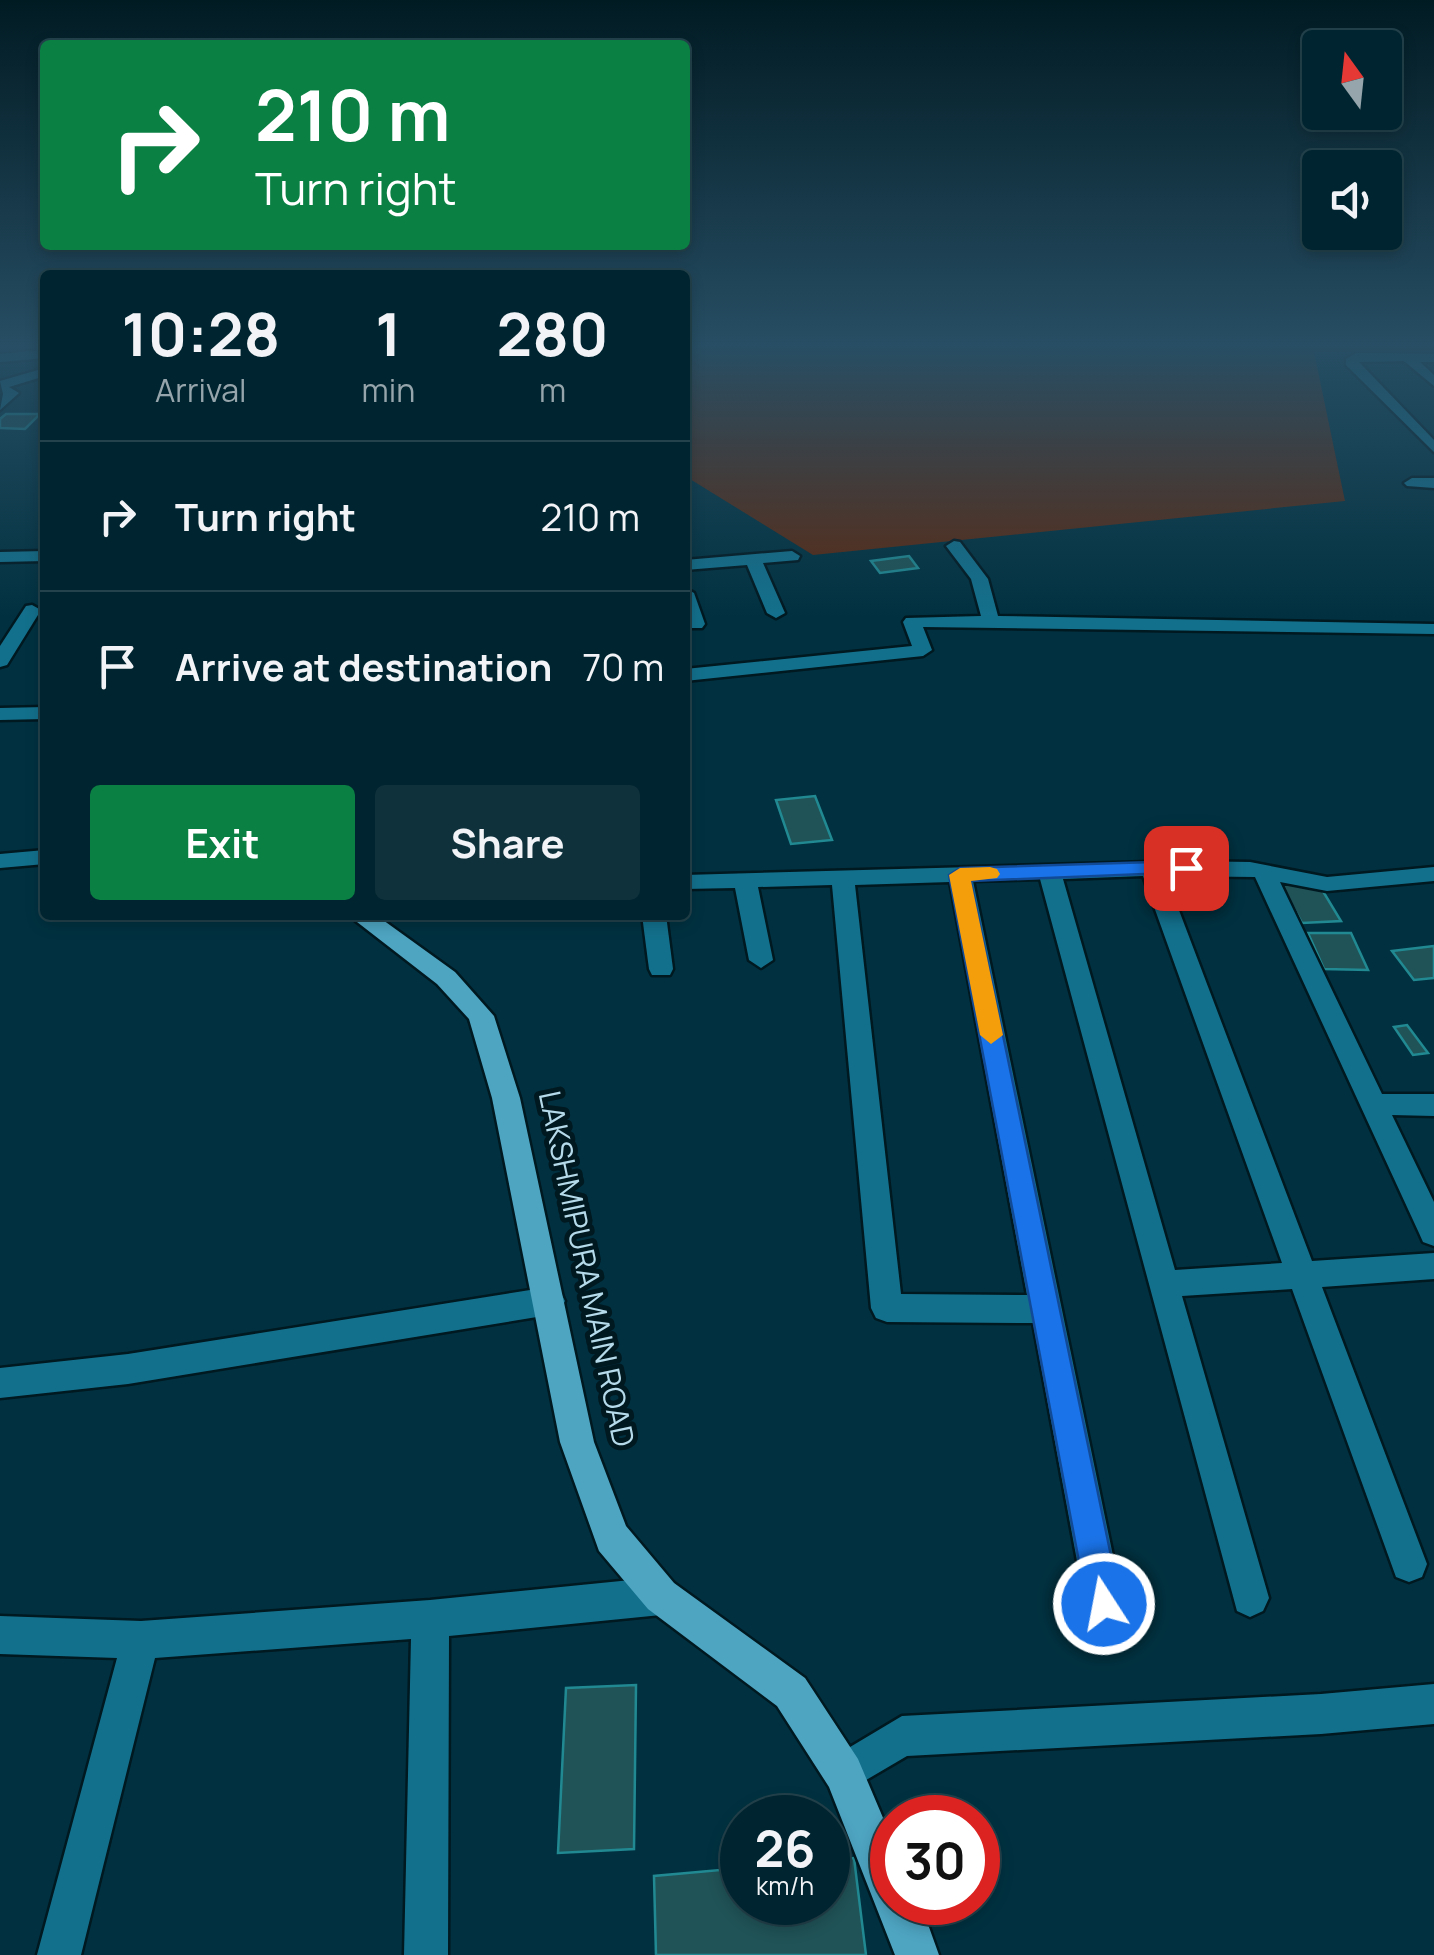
<!DOCTYPE html>
<style>
:root{--surface:#012530;--page:#0f313c;--text:#f1f3f6;--muted:#96a5ab;--line:#23424c;--accent:#0b8043}
body{margin:0;font-family:Manrope,sans-serif;background:var(--page);color:var(--text);height:100vh;display:flex;flex-direction:column;font-size:38px;white-space:nowrap}
*{box-sizing:border-box;margin:0}
p{font-size:32px;color:var(--muted)}
.icon{flex:none;width:55px;height:55px;fill:none;stroke:currentColor;stroke-width:2;stroke-linecap:round;stroke-linejoin:round}
.map{position:relative;flex:1;overflow:hidden}
.details{position:absolute;left:40px;top:270px;width:650px;height:650px;display:flex;flex-direction:column;background:var(--surface);border-radius:10px;box-shadow:0 5px 15px #0003,0 0 0 2px var(--line)}
.details>*{flex:none}
.top-card{position:absolute;left:40px;top:40px;width:650px;height:210px;border-radius:10px;box-shadow:0 5px 15px #0003,0 0 0 2px var(--line);background:#0b8043;color:#fff;overflow:hidden}
.needle{width:65px;rotate:345deg}
.fabs{position:absolute;left:1302px;top:30px;display:grid;gap:20px}
.fabs a{display:grid;place-items:center;width:100px;height:100px;border-radius:10px;background:var(--surface);box-shadow:0 5px 15px #0003,0 0 0 2px var(--line);font-size:50px}
.speed{position:absolute;left:720px;top:1795px;display:flex;gap:20px;font-size:50px;font-weight:700;text-align:center}
.speed>*{display:grid;place-content:center;width:130px;height:130px;border-radius:50%;background:var(--surface);box-shadow:0 5px 15px #0003,0 0 0 2px var(--line);line-height:1}
.speed small{font-size:25px;font-weight:400}
.speed .limit{border:15px solid #d22;background:#fff;color:#111}
.pin{position:absolute;display:grid;place-items:center;width:85px;height:85px;color:#fff;margin:-42px;border-radius:20px;box-shadow:0 5px 15px #0006}
.me{position:absolute;width:110px;margin:-55px;rotate:349deg;stroke-linejoin:round;filter:drop-shadow(0 0 8px #0008)}
.turn{display:flex;align-items:center;gap:35px;height:210px;padding:0 50px;font-size:45px}
.turn .icon{width:130px;height:130px;stroke-width:2.5}
.turn b{display:block;font-size:70px;line-height:85px}
.eta{display:flex;justify-content:space-evenly;align-items:center;height:170px;text-align:center}
.eta b{font-size:60px;font-weight:700;line-height:70px}
.button{display:flex;gap:20px;margin-top:auto;padding:20px 50px}
.button a{flex:1;height:115px;border-radius:10px;background:var(--accent);color:#fff;font-size:40px;font-weight:700;line-height:115px;text-align:center}
.button a+a{background:var(--page);color:var(--text)}
ul{padding:0;list-style:none}
li{display:flex;align-items:center;gap:30px;height:150px;padding:0 50px;border-top:2px solid var(--line)}
li div{flex:1}
li b{display:block;font-size:38px}
li em{font-style:normal}
.map>svg:first-child{display:block}
.green{fill:#5c2911}
.building{fill:#205357;stroke:#218992;stroke-width:2.5}
.lines{fill:none;stroke-linecap:round;stroke-linejoin:round}
.minor-casing{stroke:#001820;stroke-width:5}
.major-casing{stroke:#001820;stroke-width:5}
.minor{fill:#13708c;fill-rule:evenodd}
.major{fill:#4ea5c2;fill-rule:evenodd}
.route{fill:#1a73e8;stroke:#114b97;stroke-width:2.5}
.slow{fill:#f59e0b}
.labels{text-anchor:middle;stroke-width:10;stroke-linejoin:round;paint-order:stroke}
.near-street-label{font-size:30px;fill:#b5dbea;stroke:#001820}
</style>
<div class="map">
<svg width="1434" height="1955" viewBox="0 0 1434 1955">
<rect width="100%" height="100%" fill="#013140"/>
<!-- green -->
<polygon class="green" points="685,344 1434,344 1434,351 1314,352 1345,501 813,555 685,476"/>
<!-- building -->
<g class="building">
<polygon points="6,414 40,414 25,429 0,428 0,419"/>
<polygon points="909,556 918,568 880,573 871,561"/>
<polygon points="815,796 832,840 791,844 776,800"/>
<polygon points="1318,883 1341,921 1302,923 1281,885"/>
<polygon points="1308,933 1351,933 1368,970 1324,969"/>
<polygon points="1434,946 1434,978 1414,980 1392,951"/>
<polygon points="1407,1025 1428,1053 1413,1055 1394,1027"/>
<polygon points="636,1685 634,1849 558,1853 566,1688"/>
<polygon points="854,1858 866,1955 656,1955 654,1876 742,1868 742,1902 828,1902 828,1860"/>
</g>
<g class="lines">
<defs>
<g id="minor">
<polygon points="45,350 45,358 0,362 0,354"/>
<polygon points="1357,353 1434,354 1434,362 1420,362 1434,375 1434,386 1404,361 1359,362 1434,440 1434,452 1346,365 1346,359"/>
<polygon points="45,368 45,376 9,387 19,393 0,410 3,394 0,381"/>
<polygon points="1412,478 1434,478 1434,488 1407,486 1404,483"/>
<polygon points="954,541 960,542 988,579 998,616 1434,624 1434,634 923,627 932,650 923,656 685,681 685,669 912,646 903,622 906,618 981,616 971,579 946,546"/>
<polygon points="45,551 45,561 0,562 0,552"/>
<polygon points="792,551 800,556 798,560 763,563 785,613 776,618 767,613 747,565 685,570 685,560"/>
<polygon points="685,588 694,593 705,624 702,628 690,628 687,624"/>
<polygon points="32,605 41,610 7,665 0,667 0,646 26,606"/>
<polygon points="45,707 45,719 0,720 0,708"/>
<polygon points="45,850 45,864 0,868 0,854"/>
<path d="M 1185,861 L 1250,862 L 1327,877 L 1434,867 L 1434,881 L 1327,891 L 1280,882 L 1382,1094 L 1434,1094 L 1434,1116 L 1392,1115 L 1434,1202 L 1434,1246 L 1423,1242 L 1419,1233 L 1255,877 L 1166,876 L 1312,1261 L 1434,1253 L 1434,1279 L 1322,1287 L 1427,1564 L 1422,1577 L 1409,1582 L 1396,1577 L 1292,1289 L 1182,1296 L 1269,1598 L 1263,1611 L 1250,1617 L 1237,1611 L 1040,879 L 973,881 L 1123,1604 L 1117,1617 L 1104,1623 L 1091,1617 L 1085,1604 L 1033,1323 L 887,1322 L 876,1318 L 871,1308 L 832,885 L 758,887 L 773,960 L 761,968 L 749,960 L 735,888 L 685,889 L 685,875 ZM 1143,876 L 1282,1263 L 1175,1270 L 1063,879 ZM 950,882 L 1027,1295 L 901,1294 L 855,885 Z"/>
<polygon points="642,915 666,915 673,969 670,975 652,975 649,969"/>
<polygon points="549,1287 560,1291 565,1301 560,1311 549,1315 128,1384 0,1398 0,1368 128,1354"/>
<polygon points="661,1577 674,1583 680,1596 674,1609 661,1615 449,1636 448,1955 404,1955 411,1639 155,1658 81,1955 37,1955 117,1658 0,1654 0,1616 141,1621 430,1600"/>
<polygon points="1434,1684 1434,1724 1321,1734 907,1756 844,1793 830,1787 824,1773 830,1759 902,1716 1321,1694"/>
</g>
<polygon id="major" points="348,915 376,915 455,972 494,1016 520,1098 594,1442 626,1526 674,1583 805,1678 858,1759 892,1839 892,1902 920,1902 939,1955 895,1955 829,1787 777,1706 648,1609 599,1551 560,1442 492,1098 469,1019 437,984"/>
</defs>
<!-- minor casing -->
<use href="#minor" class="minor-casing"/>
<!-- major casing -->
<use href="#major" class="major-casing"/>
<!-- minor -->
<use href="#minor" class="minor"/>
<!-- major -->
<use href="#major" class="major"/>
</g>
<!-- sky -->
<linearGradient id="sky" x2="0" y2="1"><stop stop-color="#011b23"/><stop offset="0.56" stop-color="#274e64"/><stop offset="1" stop-color="#274e64" stop-opacity="0"/></linearGradient>
<rect width="1434" height="618" fill="url(#sky)"/>
<!-- route -->
<polygon class="route" points="1186,861 1196,868 1193,872 971,881 1121,1604 1116,1616 1104,1621 1092,1616 1087,1604 949,875 960,868"/>
<!-- slow -->
<polygon class="slow" points="990,867 997,869 1000,874 997,878 971,881 1003,1035 991,1044 980,1035 949,875 960,868"/>
<g class="labels">
<!-- near-street labels -->
<g class="near-street-label">
<text transform="translate(586 1269) rotate(78)" y="10">LAKSHMIPURA MAIN ROAD</text>
</g>
</g>
</svg>
<div class="fabs">
<a><svg class="needle" viewBox="-14 -14 28 28"><path d="M0-13l5 13h-10z" fill="#e53935"/><path d="M0 13l5-13h-10z" fill="#96a5ab"/></svg></a>
<a><svg class="icon" aria-label="sound" viewBox="0 0 24 24"><path d="M4 9h4l5-4v14l-5-4H4zM17 9q2 3 0 6"/></svg></a>
</div>
<div class="speed"><div>26<small>km/h</small></div><div class="limit">30</div></div>
<div class="pin" style="left:1186px;top:868px;background:#d93025"><svg class="icon" aria-label="arrive" viewBox="0 0 24 24"><path d="M6 21V4h12l-3 4 3 4H6"/></svg></div>
<svg class="me" style="left:1104px;top:1604px" viewBox="-20 -20 40 40"><circle r="17" fill="#1a73e8" stroke="#fff" stroke-width="3"/><path d="M0-11L8 9 0 5-8 9z" fill="#fff"/></svg>
<div class="top-card">
<div class="turn"><svg class="icon" aria-label="right" viewBox="0 0 24 24"><path d="M7 20v-9h11M14 6l5 5-5 5"/></svg><div><b>210 m</b>Turn right</div></div>
</div>
<section class="details">
<div class="eta">
<div><b>10:28</b><p>Arrival</p></div>
<div><b>1</b><p>min</p></div>
<div><b>280</b><p>m</p></div>
</div>
<ul>
<li><svg class="icon" aria-label="right" viewBox="0 0 24 24"><path d="M7 20v-9h11M14 6l5 5-5 5"/></svg><div><b>Turn right</b></div><em>210 m</em></li>
<li><svg class="icon" aria-label="arrive" viewBox="0 0 24 24"><path d="M6 21V4h12l-3 4 3 4H6"/></svg><div><b>Arrive at destination</b></div><em>70 m</em></li>
</ul>
<div class="button"><a>Exit</a><a>Share</a></div>
</section>
</div>
